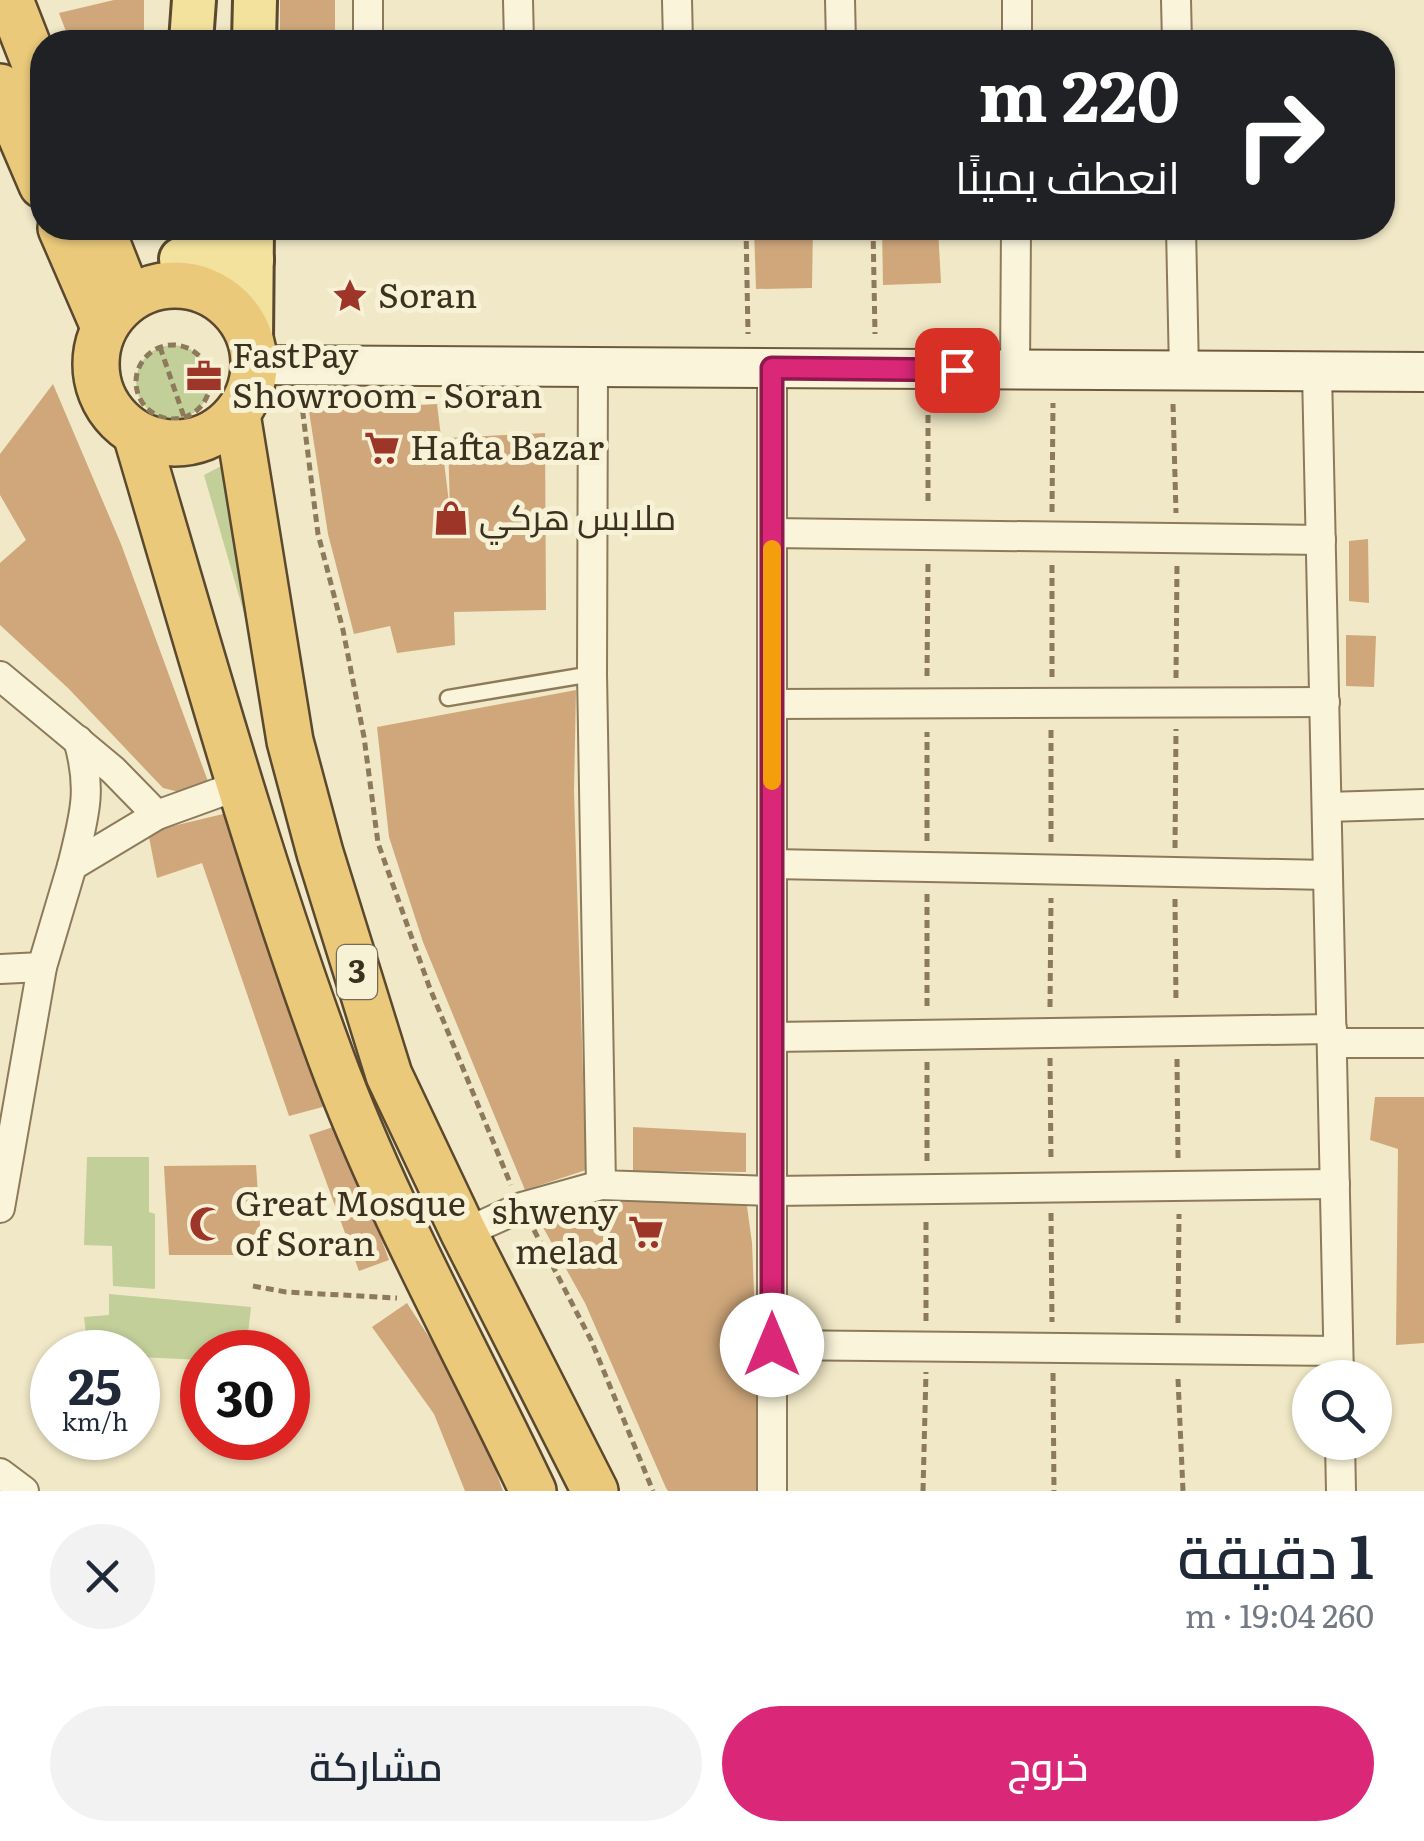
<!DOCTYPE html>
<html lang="ar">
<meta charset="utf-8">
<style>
:root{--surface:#fff;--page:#f2f2f3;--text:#1f2937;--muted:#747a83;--accent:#db2777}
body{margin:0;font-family:Literata,Cairo,serif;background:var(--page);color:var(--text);direction:rtl;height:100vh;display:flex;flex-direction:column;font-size:38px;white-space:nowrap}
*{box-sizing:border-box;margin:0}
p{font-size:32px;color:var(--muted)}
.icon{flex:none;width:55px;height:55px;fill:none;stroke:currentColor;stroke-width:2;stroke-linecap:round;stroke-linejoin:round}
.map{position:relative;height:1491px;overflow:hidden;direction:ltr}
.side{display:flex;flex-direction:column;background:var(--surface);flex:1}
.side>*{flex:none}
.guide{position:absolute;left:30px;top:30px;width:1365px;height:210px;border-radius:40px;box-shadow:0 2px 8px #0004;direction:rtl;background:#202124;color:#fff;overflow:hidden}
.controls{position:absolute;left:1292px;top:1360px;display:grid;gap:20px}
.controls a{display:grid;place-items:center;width:100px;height:100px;border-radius:50%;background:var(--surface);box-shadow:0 2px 8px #0004;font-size:50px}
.speed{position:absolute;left:30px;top:1330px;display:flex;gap:20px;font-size:50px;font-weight:700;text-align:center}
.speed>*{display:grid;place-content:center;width:130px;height:130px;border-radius:50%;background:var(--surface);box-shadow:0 2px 8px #0004;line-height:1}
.speed small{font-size:25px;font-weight:400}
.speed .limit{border:15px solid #d22;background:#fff;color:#111}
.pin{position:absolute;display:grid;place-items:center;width:85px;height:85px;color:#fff;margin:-42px;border-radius:20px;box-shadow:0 5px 15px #0006}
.me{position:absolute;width:110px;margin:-55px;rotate:0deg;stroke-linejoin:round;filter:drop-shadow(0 0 8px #0008)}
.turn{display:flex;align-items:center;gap:35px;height:210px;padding:0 50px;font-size:45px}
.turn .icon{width:130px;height:130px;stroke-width:2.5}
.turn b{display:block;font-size:70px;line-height:85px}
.round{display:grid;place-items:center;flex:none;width:105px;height:105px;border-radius:52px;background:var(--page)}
.headline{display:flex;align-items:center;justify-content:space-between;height:170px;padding:0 50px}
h1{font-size:60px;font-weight:600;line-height:75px}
.action{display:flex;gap:20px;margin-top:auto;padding:20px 50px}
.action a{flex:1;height:115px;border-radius:60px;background:var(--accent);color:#fff;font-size:40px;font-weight:600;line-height:115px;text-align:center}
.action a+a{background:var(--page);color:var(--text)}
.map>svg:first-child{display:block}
.green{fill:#c2cf99}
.building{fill:#cfa77b}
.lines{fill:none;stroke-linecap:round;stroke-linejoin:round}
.service-casing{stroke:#8c7a5b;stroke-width:19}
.minor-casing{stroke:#8c7a5b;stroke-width:32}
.secondary-casing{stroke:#6e5b3e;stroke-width:42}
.primary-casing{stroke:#5a482f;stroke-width:48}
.trunk-casing{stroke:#5a482f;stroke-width:50}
.path{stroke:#8c7a5b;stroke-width:5;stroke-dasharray:8 5;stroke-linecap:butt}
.service{stroke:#faf4da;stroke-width:14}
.minor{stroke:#faf4da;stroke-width:28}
.secondary{stroke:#faf4da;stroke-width:38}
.primary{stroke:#f3e29e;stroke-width:42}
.trunk{stroke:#eaca7a;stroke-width:45}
.route-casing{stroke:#8e194d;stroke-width:25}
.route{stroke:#db2777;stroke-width:18}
.slow{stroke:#f59e0b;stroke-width:18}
.labels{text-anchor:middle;stroke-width:10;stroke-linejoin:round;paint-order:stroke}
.shield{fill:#f7f1d6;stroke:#746a56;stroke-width:2.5}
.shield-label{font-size:32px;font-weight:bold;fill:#3c301f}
.poi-label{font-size:35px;fill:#3c301f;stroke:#f7f1d6;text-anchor:start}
</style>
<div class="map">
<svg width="1424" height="1491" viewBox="0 0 1424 1491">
<rect width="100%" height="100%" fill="#f0e8c6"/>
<!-- green -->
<g class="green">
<circle cx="173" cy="382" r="37"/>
<polygon points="237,458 265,686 204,475"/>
<polygon points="87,1157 149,1157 149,1212 155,1214 155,1289 113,1286 112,1246 84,1245"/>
<polygon points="109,1294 251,1307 246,1352 202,1352 202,1360 138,1357 138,1352 88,1352 84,1317 109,1315"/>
</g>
<!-- building -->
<g class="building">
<polygon points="114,0 144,0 144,42 70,42 59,13"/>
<rect x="280" y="0" width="55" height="42"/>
<polygon points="754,228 813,228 812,288 756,289"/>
<polygon points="816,228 867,228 868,235 816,230"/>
<polygon points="882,228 938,228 941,283 883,285"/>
<polygon points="53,384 121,544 210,787 187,794 163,788 69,689 0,625 0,563 26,540 0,495 0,454"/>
<polygon points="437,404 450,511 448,438 545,433 546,610 454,612 455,645 397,653 390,626 354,634 328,534 309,411"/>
<polygon points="1368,539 1369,603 1349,601 1349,541"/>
<polygon points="1346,635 1376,636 1374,687 1346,686"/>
<polygon points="576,690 574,792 586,1170 525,1190 423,942 389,837 377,727"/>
<polygon points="223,814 239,825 330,1105 289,1116 202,863 157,878 148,832"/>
<polygon points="1375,1097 1424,1097 1424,1343 1396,1345 1398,1149 1370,1140"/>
<polygon points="339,1125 389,1260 359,1271 309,1135"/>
<polygon points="633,1127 746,1133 746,1172 633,1171"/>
<polygon points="256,1165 262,1255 169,1255 164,1166"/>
<polygon points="607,1196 746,1199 752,1243 756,1342 761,1371 764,1491 668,1491 666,1488 585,1303 539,1220 585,1209"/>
<polygon points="407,1303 471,1402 503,1491 465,1491 434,1414 372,1327"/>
</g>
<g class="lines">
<defs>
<polyline id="service" points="448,698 592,674"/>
<g id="minor">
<polyline points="368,0 368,42"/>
<polyline points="518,0 519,42"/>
<polyline points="677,0 678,42"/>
<polyline points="840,0 841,42"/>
<polyline points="1017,0 1017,42"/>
<polyline points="1176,0 1177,42"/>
<polyline points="1181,228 1184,371"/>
<polyline points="593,367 592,674 601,1185 772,1191 1335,1184"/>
<polyline points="772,368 772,1491"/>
<polyline points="1015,370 1016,228"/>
<polyline points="1317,372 1339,1378"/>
<polyline points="772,533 1321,540"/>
<polyline points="0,676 113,770 157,815"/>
<polyline points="772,704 1325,702"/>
<polyline points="1327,807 1424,804"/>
<polyline points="772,864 1328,875"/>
<path d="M 72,866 C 84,817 93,790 78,740"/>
<polyline points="0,969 42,967"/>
<polyline points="772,1037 1332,1029"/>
<polyline points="1332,1043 1424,1043"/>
<polyline points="0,1208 42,967 72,866 157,815 240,785"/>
<polyline points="464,1233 522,1207 601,1185"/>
<polyline points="772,1345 1338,1351"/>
<polyline points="1340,1442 1341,1491"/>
<polyline points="0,1473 24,1491"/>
</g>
<polyline id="secondary" points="254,365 1424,372"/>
<g id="primary">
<polyline points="191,42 194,0"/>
<polyline points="254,42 255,0"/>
<polyline points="181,259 252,260"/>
<polyline points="251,341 252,228"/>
</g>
<g id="trunk">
<polyline points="10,0 42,82"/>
<polyline points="0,87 42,185"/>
<polyline points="61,228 104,327"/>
<polyline points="101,228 129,299"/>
<circle cx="175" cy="364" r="79"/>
<polyline points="237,414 290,741 320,853 389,1075 464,1233 595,1491"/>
<path d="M 136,434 C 198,643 256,854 331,1058 C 386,1207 465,1347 533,1491"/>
</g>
</defs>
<!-- service casing -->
<use href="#service" class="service-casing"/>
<!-- minor casing -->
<use href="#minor" class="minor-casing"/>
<!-- secondary casing -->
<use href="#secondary" class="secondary-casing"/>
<!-- primary casing -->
<use href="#primary" class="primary-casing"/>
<!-- trunk casing -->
<use href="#trunk" class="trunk-casing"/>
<!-- path -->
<g class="path">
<polyline points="746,228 748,334"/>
<polyline points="873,228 875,334"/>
<circle cx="173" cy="382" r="37"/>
<polyline points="160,347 184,417"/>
<polyline points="301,398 318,534 343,630 364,737 378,843 429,986 511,1185"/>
<polyline points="928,402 928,506"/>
<polyline points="1173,404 1176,513"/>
<polyline points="1052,512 1053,403"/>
<polyline points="927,676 928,562"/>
<polyline points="1052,677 1052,563"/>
<polyline points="1176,678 1177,564"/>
<polyline points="927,841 927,732"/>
<polyline points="1051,842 1051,728"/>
<polyline points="1175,848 1176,729"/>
<polyline points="1175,899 1176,1003"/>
<polyline points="927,1006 927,892"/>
<polyline points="1050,1007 1051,898"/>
<polyline points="1050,1058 1051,1162"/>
<polyline points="1177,1059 1178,1158"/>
<polyline points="927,1161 927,1062"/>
<polyline points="1051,1213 1052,1322"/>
<polyline points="534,1230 591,1340 653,1491"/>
<polyline points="253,1286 286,1292 397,1298"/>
<polyline points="926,1321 926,1217"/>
<polyline points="1178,1323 1179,1214"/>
<polyline points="1053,1373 1054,1491"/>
<polyline points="1178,1379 1183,1491"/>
<polyline points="923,1491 926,1372"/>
</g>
<!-- service -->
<use href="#service" class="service"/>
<!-- minor -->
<use href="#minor" class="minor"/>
<!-- secondary -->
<use href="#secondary" class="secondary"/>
<!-- primary -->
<use href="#primary" class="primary"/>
<!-- trunk -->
<use href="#trunk" class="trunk"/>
</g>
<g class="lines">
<defs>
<polyline id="route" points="772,1345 772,368 957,370"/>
</defs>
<!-- route casing -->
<use href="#route" class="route-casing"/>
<!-- route -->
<use href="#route" class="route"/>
<!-- slow -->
<polyline class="slow" points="772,781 772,549"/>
</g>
<!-- icons -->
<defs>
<symbol id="sight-bare" viewBox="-9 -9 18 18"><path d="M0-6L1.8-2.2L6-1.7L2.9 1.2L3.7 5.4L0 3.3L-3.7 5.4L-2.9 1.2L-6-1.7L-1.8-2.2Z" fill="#9d3529" stroke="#f7f1d6" stroke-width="2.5" paint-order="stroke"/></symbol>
<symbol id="office-bare" viewBox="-9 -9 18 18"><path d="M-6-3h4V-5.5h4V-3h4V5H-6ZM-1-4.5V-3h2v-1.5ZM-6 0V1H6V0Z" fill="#9d3529" stroke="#f7f1d6" stroke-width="2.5" paint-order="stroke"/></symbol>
<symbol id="supermarket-bare" viewBox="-9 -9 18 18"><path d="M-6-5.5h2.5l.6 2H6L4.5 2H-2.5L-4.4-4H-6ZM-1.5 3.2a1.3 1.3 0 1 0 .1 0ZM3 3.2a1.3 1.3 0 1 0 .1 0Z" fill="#9d3529" stroke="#f7f1d6" stroke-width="2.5" paint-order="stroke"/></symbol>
<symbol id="shop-bare" viewBox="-9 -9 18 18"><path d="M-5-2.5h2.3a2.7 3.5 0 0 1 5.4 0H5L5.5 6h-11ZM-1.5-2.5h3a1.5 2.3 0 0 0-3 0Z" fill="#9d3529" stroke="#f7f1d6" stroke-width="2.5" paint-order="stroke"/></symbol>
<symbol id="mosque-bare" viewBox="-9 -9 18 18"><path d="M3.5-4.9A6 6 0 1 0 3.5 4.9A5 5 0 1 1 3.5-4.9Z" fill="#9d3529" stroke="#f7f1d6" stroke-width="2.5" paint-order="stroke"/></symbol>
</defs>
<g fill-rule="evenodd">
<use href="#sight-bare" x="325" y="271" width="50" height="50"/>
<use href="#office-bare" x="179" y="351" width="50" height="50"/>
<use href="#supermarket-bare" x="357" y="423" width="50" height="50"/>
<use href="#shop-bare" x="426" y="493" width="50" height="50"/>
<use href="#mosque-bare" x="182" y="1199" width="50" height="50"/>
<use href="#supermarket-bare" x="621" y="1207" width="50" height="50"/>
</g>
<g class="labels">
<!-- shield labels -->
<rect class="shield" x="337" y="945" width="40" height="54" rx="8"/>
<g class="shield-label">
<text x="357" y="983">3</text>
</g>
<!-- poi labels -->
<g class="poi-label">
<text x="378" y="308">Soran</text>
<text x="232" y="368">FastPay<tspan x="232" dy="40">Showroom - Soran</tspan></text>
<text x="410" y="460">Hafta Bazar</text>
<text x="479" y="530">ملابس هركي</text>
<text x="235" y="1216">Great Mosque<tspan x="235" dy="40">of Soran</tspan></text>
<text x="618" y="1224" text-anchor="end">shweny<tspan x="618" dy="40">melad</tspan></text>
</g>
</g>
</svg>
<div class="controls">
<a><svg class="icon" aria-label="search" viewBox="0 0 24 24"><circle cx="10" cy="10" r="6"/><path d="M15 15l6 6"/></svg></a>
</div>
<div class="speed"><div>25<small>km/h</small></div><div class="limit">30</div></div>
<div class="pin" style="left:957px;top:370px;background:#d93025"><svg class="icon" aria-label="arrive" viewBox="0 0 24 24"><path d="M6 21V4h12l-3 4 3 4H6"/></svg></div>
<svg class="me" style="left:772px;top:1345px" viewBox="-20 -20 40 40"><circle r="19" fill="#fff"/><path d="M0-13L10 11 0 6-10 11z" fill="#db2777"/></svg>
<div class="guide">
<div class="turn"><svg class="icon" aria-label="right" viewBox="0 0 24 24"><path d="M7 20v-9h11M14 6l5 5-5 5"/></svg><div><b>220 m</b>انعطف يمينًا</div></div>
</div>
</div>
<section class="side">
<div class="headline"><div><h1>1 دقيقة</h1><p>260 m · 19:04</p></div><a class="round"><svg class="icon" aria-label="close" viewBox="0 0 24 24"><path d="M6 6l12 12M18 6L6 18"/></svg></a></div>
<div class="action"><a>خروج</a><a>مشاركة</a></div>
</section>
